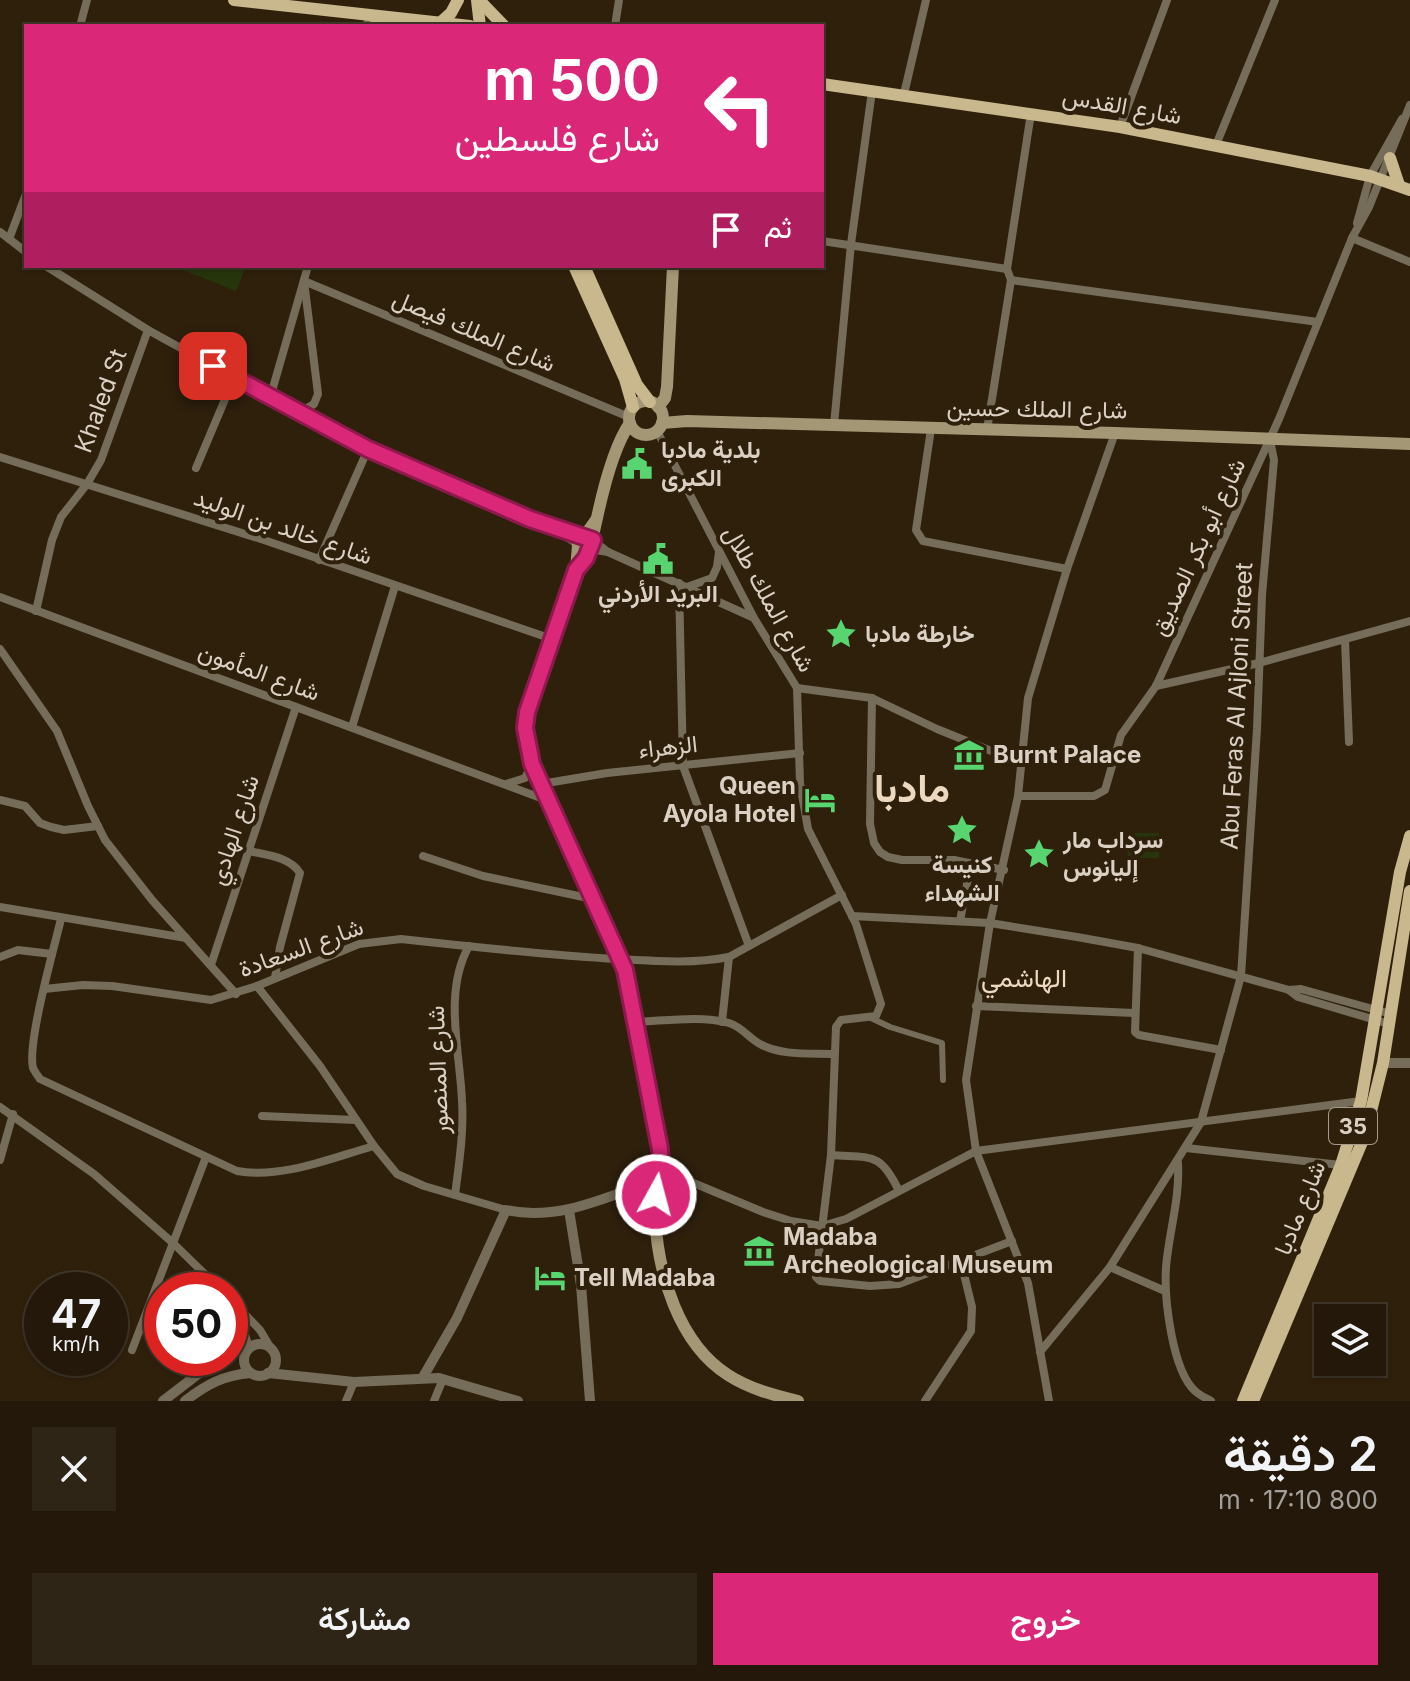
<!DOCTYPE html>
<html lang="ar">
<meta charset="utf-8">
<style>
:root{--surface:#231809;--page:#2f2517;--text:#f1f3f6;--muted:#a3a09c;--line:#40372a;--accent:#db2777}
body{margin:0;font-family:Inter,Vazirmatn,sans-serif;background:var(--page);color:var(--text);direction:rtl;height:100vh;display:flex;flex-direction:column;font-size:30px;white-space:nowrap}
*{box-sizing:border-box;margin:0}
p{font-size:26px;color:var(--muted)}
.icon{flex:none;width:44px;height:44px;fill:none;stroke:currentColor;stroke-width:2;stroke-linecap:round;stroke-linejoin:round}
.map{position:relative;height:1401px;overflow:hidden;direction:ltr}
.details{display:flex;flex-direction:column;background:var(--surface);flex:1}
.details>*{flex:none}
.top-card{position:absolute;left:24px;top:24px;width:800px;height:244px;border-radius:0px;box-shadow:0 2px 6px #0004,0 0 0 2px var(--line);direction:rtl;background:#db2777;color:#fff;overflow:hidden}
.buttons{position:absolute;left:1314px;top:1304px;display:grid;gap:16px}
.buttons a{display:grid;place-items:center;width:72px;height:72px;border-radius:0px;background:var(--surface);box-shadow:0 2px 6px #0004,0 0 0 2px var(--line);font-size:40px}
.speed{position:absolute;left:24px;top:1272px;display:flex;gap:16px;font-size:40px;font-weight:700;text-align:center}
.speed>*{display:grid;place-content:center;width:104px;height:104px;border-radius:50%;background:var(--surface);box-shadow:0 2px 6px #0004,0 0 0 2px var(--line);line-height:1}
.speed small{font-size:20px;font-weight:400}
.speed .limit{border:12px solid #d22;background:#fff;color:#111}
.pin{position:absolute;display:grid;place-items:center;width:68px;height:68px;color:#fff;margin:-34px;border-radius:16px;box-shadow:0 4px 12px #0006}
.me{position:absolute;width:88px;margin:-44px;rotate:7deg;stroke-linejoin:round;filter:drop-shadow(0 0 6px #0008)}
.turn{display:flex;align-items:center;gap:28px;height:168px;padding:0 32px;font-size:36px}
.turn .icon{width:104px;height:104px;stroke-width:2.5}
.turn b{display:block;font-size:56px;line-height:68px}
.then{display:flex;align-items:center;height:76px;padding:0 32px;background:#0003;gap:16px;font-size:30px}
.round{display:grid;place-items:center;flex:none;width:84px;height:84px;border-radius:0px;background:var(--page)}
.overview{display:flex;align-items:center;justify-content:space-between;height:136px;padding:0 32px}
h1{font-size:48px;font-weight:600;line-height:60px}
.action{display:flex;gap:16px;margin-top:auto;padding:16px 32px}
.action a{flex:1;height:92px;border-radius:0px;background:var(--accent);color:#fff;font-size:32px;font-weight:600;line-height:92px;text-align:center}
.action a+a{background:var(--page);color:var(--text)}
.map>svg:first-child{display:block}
.green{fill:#27350d}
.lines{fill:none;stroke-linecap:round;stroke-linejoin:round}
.pedestrian{stroke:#756d59;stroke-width:6}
.minor{stroke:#756d59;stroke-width:8}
.tertiary{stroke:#756d59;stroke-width:10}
.secondary{stroke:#a49776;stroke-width:12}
.primary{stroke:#c9b78d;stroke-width:12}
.route-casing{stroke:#8e194d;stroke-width:20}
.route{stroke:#db2777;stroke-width:14}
.labels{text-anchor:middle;stroke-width:8;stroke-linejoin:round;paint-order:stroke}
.shield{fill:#2f200c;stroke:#a79b8d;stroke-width:2}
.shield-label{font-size:22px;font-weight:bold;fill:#dad0c4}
.street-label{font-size:24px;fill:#dad0c4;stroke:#2f200c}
.poi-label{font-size:24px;font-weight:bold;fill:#dad0c4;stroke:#2f200c;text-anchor:start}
.neighbourhood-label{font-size:26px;fill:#edd8c0;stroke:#2f200c}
.town-label{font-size:40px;font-weight:bold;fill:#edd8c0;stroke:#2f200c}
</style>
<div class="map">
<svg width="1410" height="1401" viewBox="0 0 1410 1401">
<rect width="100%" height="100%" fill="#2f200c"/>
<!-- green -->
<g class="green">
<polygon points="173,266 246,266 236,291"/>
<polygon points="1131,833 1159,833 1159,858 1127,858"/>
</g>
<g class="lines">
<!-- pedestrian -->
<polyline class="pedestrian" points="871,1018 890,1027 942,1043 943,1080"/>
<!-- minor -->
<g class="minor">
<polyline points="80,26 87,0"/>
<polyline points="366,26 371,14"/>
<polyline points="615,26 619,0"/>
<polyline points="904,94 926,0"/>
<polyline points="1120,127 1167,0"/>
<polyline points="1216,145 1275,0"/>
<polyline points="1357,223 1370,176 1402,119"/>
<polyline points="0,232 26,252"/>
<polyline points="1352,238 1410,262"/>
<polyline points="9,239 26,194"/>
<polyline points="822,241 1007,269"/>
<polyline points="46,266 148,330 299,413 368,449 530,519 593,540 608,552 752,617"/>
<polyline points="1011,280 1318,322"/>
<polyline points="304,281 629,417"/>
<polyline points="270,398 308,266"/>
<polyline points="299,413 314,404 318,394 304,281"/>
<polyline points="834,425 851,244 872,91"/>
<polyline points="931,429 916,530 923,541 1067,569"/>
<polyline points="987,430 1011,280 1007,269 1031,113"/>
<polyline points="657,431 754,618 797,688 800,783 808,829 856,924 881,1004 876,1016 841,1020 836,1027 831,1155 816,1277 820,1281 870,1286 899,1284 1012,1241"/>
<polyline points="0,457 264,540 552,639"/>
<polyline points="196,468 234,378"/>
<polyline points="556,530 583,548 608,552"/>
<polyline points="319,560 368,449"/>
<polyline points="679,583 683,766 749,946"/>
<polyline points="687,587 712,578 717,567 719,552"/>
<polyline points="0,597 549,801"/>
<polyline points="36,611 52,540 61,517 87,484 101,460 148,330"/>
<polyline points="1345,640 1349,742"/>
<polyline points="0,649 57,731 88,806 105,840 152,900 236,994"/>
<polyline points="1156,686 1259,663 1410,621"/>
<polyline points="797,688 872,698 937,729 1021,763"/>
<polyline points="872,698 870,824 874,843 880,852 888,857 902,860 954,860 1004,870"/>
<polyline points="352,727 395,586"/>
<polyline points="506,784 525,778 532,764"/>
<polyline points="541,784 607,773 800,753"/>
<polyline points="1018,796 1094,796 1105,790 1121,735 1156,686 1279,419 1352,238 1369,207 1410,105"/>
<polyline points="0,800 25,806 40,823 51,827 64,830 98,826"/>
<path d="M 249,851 C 267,855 290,857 300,873 L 280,947 L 275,978"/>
<polyline points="423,856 483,876 593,899"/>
<polyline points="0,907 186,938"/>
<polyline points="852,916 990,923 1077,937 1138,948 1289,990 1298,997 1389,1024"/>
<path d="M 61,919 C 54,948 27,1043 33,1068 C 35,1072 37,1075 40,1079 L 237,1171 C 282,1179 331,1158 374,1146"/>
<polyline points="960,921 971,863"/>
<polyline points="1138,948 1135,1032 1139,1035 1221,1050"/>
<polyline points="0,957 18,950 52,954"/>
<polyline points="211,965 296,707"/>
<polyline points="257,986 320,1066 374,1146 397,1174 424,1186 506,1210"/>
<path d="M 44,989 L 83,985 L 112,986 L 211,1000 L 257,986 L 359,944 L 401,939 C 473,947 545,955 618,959 C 655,961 693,964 729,957 L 842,895"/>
<polyline points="1289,990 1301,989 1391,1014"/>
<polyline points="976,1006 1134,1013"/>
<path d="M 635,1022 C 665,1021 700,1015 729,1023 C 742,1027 749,1038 760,1044 C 781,1056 811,1053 834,1054"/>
<polyline points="722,1022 729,957"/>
<polyline points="0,1107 94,1174 173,1243 221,1290"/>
<polyline points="262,1116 356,1120"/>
<polyline points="1186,1148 1341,1165"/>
<path d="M 831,1155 C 871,1158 880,1151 899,1191"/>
<polyline points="0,1160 13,1114"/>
<path d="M 1178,1163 C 1180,1199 1169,1232 1166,1267 C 1164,1298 1172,1370 1195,1391 C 1199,1395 1206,1398 1211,1401"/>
<polyline points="658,1179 679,1177 763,1212 791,1221 822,1226 846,1219 976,1151 1361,1101"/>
<path d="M 455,1195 C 459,1164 464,1132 462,1101 C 460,1051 443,992 469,946"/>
<polyline points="1110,1267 1165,1291"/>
<polyline points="230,1299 260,1330 272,1350"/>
<polyline points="238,1310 249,1348"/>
<polyline points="132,1350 206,1157"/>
<polyline points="1040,1352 1110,1267 1201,1122 1241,976 1257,729 1262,595 1274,460 1270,440"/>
<polyline points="346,1401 354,1382"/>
<polyline points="434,1401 443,1379"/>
<polyline points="925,1401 971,1331 972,1307 961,1262"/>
<polyline points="1049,1401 1028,1283 976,1151 966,1080 990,923 1018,796 1028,698 1067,569 1115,433"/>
</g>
<!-- tertiary -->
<g class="tertiary">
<polyline points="1383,1063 1410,1063"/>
<polyline points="569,1210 581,1285 590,1401"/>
<circle cx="260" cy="1360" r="16"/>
<polyline points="230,1353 248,1349"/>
<polyline points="268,1373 354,1382 439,1378 518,1401"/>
<path d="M 423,1377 L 457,1318 L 506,1210 C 558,1222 609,1196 658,1179"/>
<polyline points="163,1401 219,1358"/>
<path d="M 185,1401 C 207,1384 224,1375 251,1373"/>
</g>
<!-- secondary -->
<g class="secondary">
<circle cx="646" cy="418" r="17"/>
<polyline points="658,407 665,398 667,387 673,266"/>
<path d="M 630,423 C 614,446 603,490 597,518 C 592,538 591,555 576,570 L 530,697 L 525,728 L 527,745 L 541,784 L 625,970 L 660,1149 C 662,1172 655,1194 655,1217 C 658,1273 678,1343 728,1375 C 750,1389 773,1395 798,1401"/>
<polyline points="662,423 687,421 1115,433 1410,444"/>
<polyline points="576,570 578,545 596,520"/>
</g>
<!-- primary -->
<g class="primary">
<polyline points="234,0 470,26"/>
<polyline points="477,0 480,26"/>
<polyline points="479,0 504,26"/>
<polyline points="376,23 397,26"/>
<polyline points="440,23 451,13 458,0"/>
<polyline points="822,84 1120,127 1370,176 1410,190"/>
<polyline points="1390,158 1399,185"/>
<polyline points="574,266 625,379 633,407"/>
<polyline points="584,266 637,385 650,402"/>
<polyline points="1243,1401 1341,1165 1361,1101 1400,872 1410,836"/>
<polyline points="1253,1401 1365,1135 1383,1063 1410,891"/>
</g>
</g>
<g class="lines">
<defs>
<polyline id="route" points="213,366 368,449 530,519 593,540 586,558 576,570 527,712 525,728 532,764 625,970 660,1149 661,1166 656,1195"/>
</defs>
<!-- route casing -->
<use href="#route" class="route-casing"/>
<!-- route -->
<use href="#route" class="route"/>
</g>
<!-- icons -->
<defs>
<symbol id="civic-bare" viewBox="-9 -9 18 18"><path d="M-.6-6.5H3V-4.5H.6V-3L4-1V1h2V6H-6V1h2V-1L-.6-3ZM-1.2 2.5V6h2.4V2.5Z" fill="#58d570" stroke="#2f200c" stroke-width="2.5" paint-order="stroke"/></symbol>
<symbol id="sight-bare" viewBox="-9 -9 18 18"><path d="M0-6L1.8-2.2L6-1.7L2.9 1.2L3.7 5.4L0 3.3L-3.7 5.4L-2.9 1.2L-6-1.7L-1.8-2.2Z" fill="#58d570" stroke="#2f200c" stroke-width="2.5" paint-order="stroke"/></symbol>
<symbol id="museum-bare" viewBox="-9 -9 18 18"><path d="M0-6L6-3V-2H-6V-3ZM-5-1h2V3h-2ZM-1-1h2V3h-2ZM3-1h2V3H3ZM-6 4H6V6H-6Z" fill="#58d570" stroke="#2f200c" stroke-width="2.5" paint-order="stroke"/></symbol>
<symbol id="hotel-bare" viewBox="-9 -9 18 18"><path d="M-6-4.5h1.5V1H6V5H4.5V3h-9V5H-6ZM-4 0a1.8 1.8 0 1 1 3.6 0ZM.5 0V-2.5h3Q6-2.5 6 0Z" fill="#58d570" stroke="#2f200c" stroke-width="2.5" paint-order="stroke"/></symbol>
</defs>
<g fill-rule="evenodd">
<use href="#civic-bare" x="615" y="442" width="44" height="44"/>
<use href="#civic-bare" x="636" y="537" width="44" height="44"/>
<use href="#sight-bare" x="819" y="612" width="44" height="44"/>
<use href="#museum-bare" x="947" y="733" width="44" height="44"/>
<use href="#hotel-bare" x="798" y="778" width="44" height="44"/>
<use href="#sight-bare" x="940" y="808" width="44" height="44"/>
<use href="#sight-bare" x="1017" y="832" width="44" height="44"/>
<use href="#museum-bare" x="737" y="1229" width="44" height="44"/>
<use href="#hotel-bare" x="528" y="1256" width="44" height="44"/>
</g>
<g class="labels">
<!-- shield labels -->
<rect class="shield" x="1329" y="1108" width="48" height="36" rx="6"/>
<g class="shield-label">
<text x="1353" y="1134">35</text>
</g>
<!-- street labels -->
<g class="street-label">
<text transform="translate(1122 106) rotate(10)" y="8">شارع القدس</text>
<text transform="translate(474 331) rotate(23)" y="8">شارع الملك فيصل</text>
<text transform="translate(101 401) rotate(-70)" y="8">Khaled St</text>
<text transform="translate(1037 409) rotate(1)" y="8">شارع الملك حسين</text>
<text transform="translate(283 527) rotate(19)" y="8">شارع خالد بن الوليد</text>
<text transform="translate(1198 547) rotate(-65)" y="8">شارع أبو بكر الصديق</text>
<text transform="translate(769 599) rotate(61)" y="8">شارع الملك طلال</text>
<text transform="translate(259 672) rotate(20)" y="8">شارع المأمون</text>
<text transform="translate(1237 706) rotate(-87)" y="8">Abu Feras Al Ajloni Street</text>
<text transform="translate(668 747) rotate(-6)" y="8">الزهراء</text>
<text transform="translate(234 830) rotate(-72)" y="8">شارع الهادي</text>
<text transform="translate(301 948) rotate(-20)" y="8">شارع السعادة</text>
<text transform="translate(438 1070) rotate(-92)" y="8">شارع المنصور</text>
<text transform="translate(1300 1208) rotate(-68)" y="8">شارع مادبا</text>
</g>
<!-- poi labels -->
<g class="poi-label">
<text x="661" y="458">بلدية مادبا<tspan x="661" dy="28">الكبرى</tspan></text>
<text x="658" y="602" text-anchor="middle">البريد الأردني</text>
<text x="865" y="642">خارطة مادبا</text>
<text x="993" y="763">Burnt Palace</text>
<text x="796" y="794" text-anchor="end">Queen<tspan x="796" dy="28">Ayola Hotel</tspan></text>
<text x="1063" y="848">سرداب مار<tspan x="1063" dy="28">إليانوس</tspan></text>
<text x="962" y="873" text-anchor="middle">كنيسة<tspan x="962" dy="28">الشهداء</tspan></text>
<text x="783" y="1245">Madaba<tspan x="783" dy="28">Archeological Museum</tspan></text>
<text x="574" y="1286">Tell Madaba</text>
</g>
<!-- neighbourhood labels -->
<g class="neighbourhood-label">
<text x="1024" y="987">الهاشمي</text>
</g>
<!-- town labels -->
<g class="town-label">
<text x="912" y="802">مادبا</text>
</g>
</g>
</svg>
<div class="buttons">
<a><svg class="icon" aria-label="layers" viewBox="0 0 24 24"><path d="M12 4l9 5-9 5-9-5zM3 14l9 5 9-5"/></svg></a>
</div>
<div class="speed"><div>47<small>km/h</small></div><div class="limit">50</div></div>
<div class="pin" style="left:213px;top:366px;background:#d93025"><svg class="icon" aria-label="arrive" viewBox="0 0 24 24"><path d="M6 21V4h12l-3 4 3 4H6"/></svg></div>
<svg class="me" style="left:656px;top:1195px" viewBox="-20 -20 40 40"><circle r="17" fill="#db2777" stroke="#fff" stroke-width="3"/><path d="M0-11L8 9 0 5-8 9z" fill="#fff"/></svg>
<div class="top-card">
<div class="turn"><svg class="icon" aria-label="left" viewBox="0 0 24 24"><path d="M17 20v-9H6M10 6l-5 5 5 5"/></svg><div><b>500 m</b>شارع فلسطين</div></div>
<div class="then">ثم<svg class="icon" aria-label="arrive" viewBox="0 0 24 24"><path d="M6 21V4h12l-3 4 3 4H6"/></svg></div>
</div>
</div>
<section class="details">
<div class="overview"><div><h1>2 دقيقة</h1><p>800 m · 17:10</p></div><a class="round"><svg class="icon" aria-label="close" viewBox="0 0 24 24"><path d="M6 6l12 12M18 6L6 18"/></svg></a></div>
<div class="action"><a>خروج</a><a>مشاركة</a></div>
</section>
